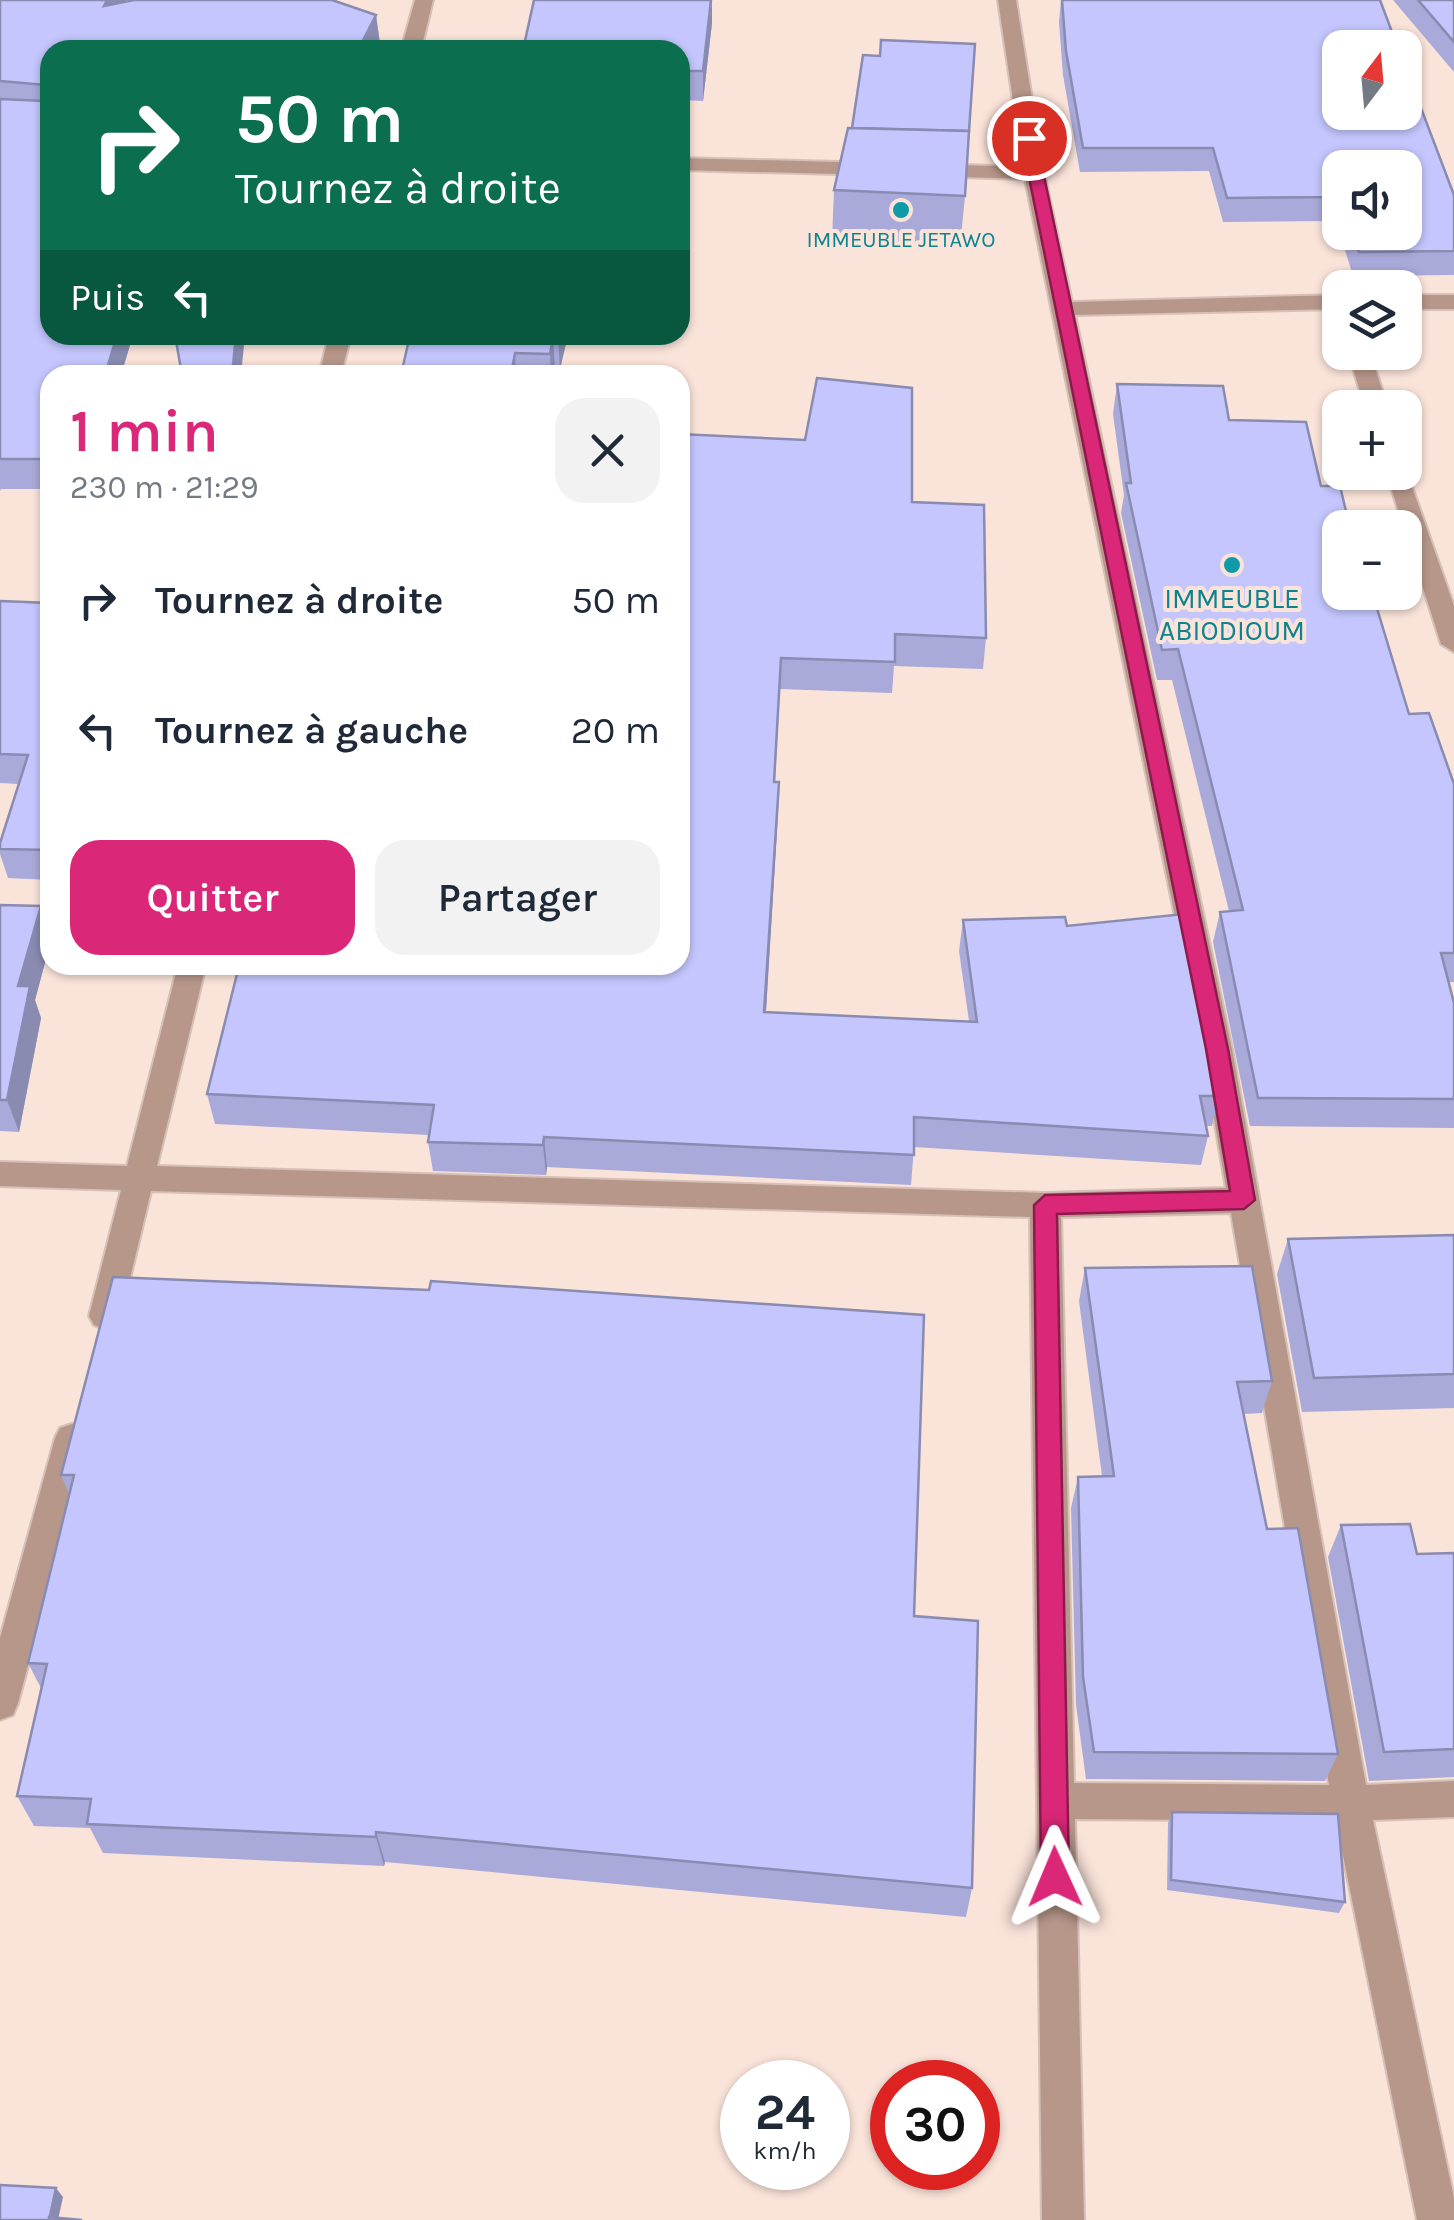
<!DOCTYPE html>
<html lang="fr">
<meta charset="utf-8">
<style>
:root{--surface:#fff;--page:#f2f2f3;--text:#1f2937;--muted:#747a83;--accent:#db2777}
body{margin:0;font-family:Karla,sans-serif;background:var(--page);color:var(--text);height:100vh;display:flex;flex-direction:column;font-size:38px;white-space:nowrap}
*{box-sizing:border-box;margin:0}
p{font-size:32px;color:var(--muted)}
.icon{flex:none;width:55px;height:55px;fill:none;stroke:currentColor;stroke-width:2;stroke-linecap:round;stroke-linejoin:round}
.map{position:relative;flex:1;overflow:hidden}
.details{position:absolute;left:40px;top:365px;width:650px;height:610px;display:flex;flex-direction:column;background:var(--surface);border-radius:30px;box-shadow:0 2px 8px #0004}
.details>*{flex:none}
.guide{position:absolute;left:40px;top:40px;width:650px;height:305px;border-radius:30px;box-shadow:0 2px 8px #0004;background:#0b6e4f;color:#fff;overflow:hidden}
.needle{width:65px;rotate:16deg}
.controls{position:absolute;left:1322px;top:30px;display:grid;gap:20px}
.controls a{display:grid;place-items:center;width:100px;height:100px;border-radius:20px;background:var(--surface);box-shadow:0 2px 8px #0004;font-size:50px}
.speed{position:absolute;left:720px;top:2060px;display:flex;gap:20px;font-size:50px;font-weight:700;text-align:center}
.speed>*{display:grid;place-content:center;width:130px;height:130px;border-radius:50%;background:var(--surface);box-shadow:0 2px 8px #0004;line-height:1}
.speed small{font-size:25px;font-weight:400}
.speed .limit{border:15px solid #d22;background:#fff;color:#111}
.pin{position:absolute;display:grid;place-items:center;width:85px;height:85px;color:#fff;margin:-42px;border:5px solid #fff;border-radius:50%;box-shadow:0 2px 10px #0007}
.me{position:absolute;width:110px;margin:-55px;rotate:359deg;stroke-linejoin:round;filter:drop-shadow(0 0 8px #0008)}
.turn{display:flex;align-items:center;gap:35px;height:210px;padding:0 30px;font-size:45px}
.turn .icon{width:130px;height:130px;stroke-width:2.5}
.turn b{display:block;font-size:70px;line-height:85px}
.then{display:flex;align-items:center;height:95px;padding:0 30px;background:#0003;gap:20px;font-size:38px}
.round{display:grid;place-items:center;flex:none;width:105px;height:105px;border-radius:30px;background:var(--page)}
.overview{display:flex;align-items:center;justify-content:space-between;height:170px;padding:0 30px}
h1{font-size:60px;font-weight:600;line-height:75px;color:var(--accent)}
.cta{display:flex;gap:20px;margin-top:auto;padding:20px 30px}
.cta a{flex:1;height:115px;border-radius:30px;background:var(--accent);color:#fff;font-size:40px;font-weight:600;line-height:115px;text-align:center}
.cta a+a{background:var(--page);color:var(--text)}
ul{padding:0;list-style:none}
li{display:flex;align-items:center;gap:30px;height:130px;padding:0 30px}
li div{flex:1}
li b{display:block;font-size:38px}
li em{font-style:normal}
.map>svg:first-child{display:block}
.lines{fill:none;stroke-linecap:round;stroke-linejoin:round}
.street-casing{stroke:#d6c1b8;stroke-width:4}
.street{fill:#b8978b;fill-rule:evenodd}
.wall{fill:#a9aada;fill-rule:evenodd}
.shaded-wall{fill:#898bb1}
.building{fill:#c4c6fd;stroke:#898bb1;stroke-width:2.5}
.route{fill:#db2777;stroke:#8e194d;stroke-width:2.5}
.culture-dot{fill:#0f9aa8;stroke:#fae3d9;stroke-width:4}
.labels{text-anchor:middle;stroke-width:8;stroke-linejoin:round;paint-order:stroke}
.far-culture-label{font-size:22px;fill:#0d838f;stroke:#fae3d9}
.culture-label{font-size:28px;fill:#0d838f;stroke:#fae3d9}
</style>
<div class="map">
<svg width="1454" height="2220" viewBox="0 0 1454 2220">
<rect width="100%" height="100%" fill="#fae3d9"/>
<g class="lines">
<defs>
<g id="street">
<polygon points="415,0 433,0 421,50 401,50"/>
<path d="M 998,0 L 1016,0 L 1044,173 L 1072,302 L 1340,295 L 1340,309 L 1075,315 L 1232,1049 L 1366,1785 L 1454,1781 L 1454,1817 L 1373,1820 L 1454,2198 L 1454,2220 L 1417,2220 L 1336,1821 L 1075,1819 L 1084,2220 L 1042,2220 L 1030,1217 L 151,1191 L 121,1316 L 116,1325 L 105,1329 L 94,1325 L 89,1316 L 121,1190 L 0,1186 L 0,1162 L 127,1166 L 178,965 L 206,965 L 157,1166 L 1045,1193 L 1226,1188 L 1202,1049 L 1025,179 L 927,176 L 917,170 L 927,164 L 1023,167 ZM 1231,1213 L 1329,1785 L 1074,1783 L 1061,1217 Z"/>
<polygon points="680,158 876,163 886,169 876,175 680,170"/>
<rect x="1405" y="295" width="49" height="14"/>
<polygon points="329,335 351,335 341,375 319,375"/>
<polygon points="1348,352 1370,352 1388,408 1365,408"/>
<polygon points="1405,467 1454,606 1454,652 1441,644 1386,472 1405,472"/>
<polygon points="72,1424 84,1428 89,1438 18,1703 13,1715 0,1720 0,1638 55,1438 60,1428"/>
</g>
</defs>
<!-- street casing -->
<use href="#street" class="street-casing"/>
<!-- street -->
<use href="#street" class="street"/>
</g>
<!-- wall -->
<g class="wall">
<polygon points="0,0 126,0 125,2 376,15 380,44 50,335 133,335 121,375 50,375 50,489 1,489 0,491"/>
<path d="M 1061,0 L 1454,195 L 1454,275 L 1353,276 L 1336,221 L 1223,222 L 1209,171 L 1080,172 L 1063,75 L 1059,22 ZM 1340,168 L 1405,232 L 1340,232 Z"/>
<polygon points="1393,0 1454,0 1454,72"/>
<polygon points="712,23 703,101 680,100 680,50"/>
<polygon points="852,128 965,196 960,247 832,240 834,190"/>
<polygon points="410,335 568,335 560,369 555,369 554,375 401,375"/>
<polygon points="1117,384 1229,420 1321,486 1340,528 1409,714 1454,784 1454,982 1449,982 1454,1003 1454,1128 1250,1126 1213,942 1220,912 1229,911 1172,680 1157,680 1121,513 1124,495 1113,414"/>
<polygon points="680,434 912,502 986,638 983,669 894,666 892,693 780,689 775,782 778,813 766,1012 969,1021 959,951 963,920 1067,926 1219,1096 1212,1126 1206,1126 1208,1136 1201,1165 914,1147 911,1185 547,1167 546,1175 433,1171 428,1142 429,1135 215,1124 207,1094 249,970 680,965"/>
<polygon points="0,601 50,603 50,880 8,878 0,854 0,843 18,784 0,783"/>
<polygon points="0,905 41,906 50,934 50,944 35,1000 41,1018 19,1132 0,1131"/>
<polygon points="1454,1235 1454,1408 1302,1412 1277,1274 1288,1239"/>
<polygon points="1085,1268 1272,1381 1262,1413 1244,1414 1267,1529 1338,1754 1325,1781 1086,1779 1076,1705 1071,1508 1078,1477 1102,1476 1079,1301"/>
<polygon points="113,1277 914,1616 972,1888 966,1917 385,1862 384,1866 103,1853 90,1828 34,1826 17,1796 41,1688 28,1663 69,1494 61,1475"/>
<polygon points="1341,1525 1417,1554 1454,1553 1454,1777 1369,1781 1328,1557"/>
<polygon points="1172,1812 1345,1902 1339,1913 1167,1890 1168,1823"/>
</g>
<!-- shaded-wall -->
<g class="shaded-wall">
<polygon points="107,0 126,0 110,34 104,6"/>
<polygon points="712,0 712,23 703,101 703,71"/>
<polygon points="376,15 380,44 376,50 358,50"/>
<polygon points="117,335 133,335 121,375 105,375"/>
<polygon points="236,335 245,335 241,375 232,375"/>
<polygon points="559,335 568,335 560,369 558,338"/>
<polygon points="553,338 555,369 554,375 551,375 550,354"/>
<polygon points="515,353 516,375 511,375"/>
<polygon points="779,782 778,813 764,1043 764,1012"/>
<polygon points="41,906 50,934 50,944 35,1000 41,1018 19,1132 7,1100 18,986"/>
<polygon points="544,1137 547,1167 546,1175 543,1145"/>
<polygon points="376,1832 385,1862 384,1866 376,1837"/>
<polygon points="56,2188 63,2197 58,2220 50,2220"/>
</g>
<!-- building -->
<g class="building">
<polygon points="0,0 107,0 104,6 134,0 332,0 376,15 358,50 50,50 50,335 117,335 105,375 50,375 50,459 0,459 0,99 43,101 47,85 0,81"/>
<polygon points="534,0 711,0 703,71 680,71 680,50 523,50"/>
<polygon points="1062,0 1380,0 1398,48 1340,48 1340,112 1405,112 1405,66 1454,195 1454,251 1359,252 1352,232 1405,232 1405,168 1340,168 1340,197 1227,198 1213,148 1083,148 1066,51"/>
<polygon points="1418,0 1454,0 1454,42"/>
<polygon points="881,40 975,44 969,131 852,128 863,55 880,56"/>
<polygon points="848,128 969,131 965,196 834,190"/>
<polygon points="175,335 236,335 232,375 182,375"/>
<polygon points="410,335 559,335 558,338 553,338 550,354 515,353 511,375 401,375"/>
<polygon points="817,378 912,388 912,502 984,505 986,638 895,634 895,662 781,658 774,782 779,782 764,1012 977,1022 963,920 1065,917 1067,926 1184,914 1219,1096 1200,1096 1208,1136 914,1117 914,1155 544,1137 543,1145 428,1142 434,1105 207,1094 238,970 249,970 250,965 680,965 680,434 805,440"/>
<polygon points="1117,384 1223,386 1229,420 1306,422 1321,486 1340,486 1350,528 1340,528 1340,592 1372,592 1409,714 1429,713 1454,784 1454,953 1441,953 1454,1003 1454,1099 1258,1098 1220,912 1243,910 1178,649 1162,650 1126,483 1131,483"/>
<polygon points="0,601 50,603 50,850 0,849 0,843 28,755 0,754"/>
<polygon points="0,905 41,906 18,986 30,986 7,1100 0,1100"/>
<polygon points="1454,1235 1454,1374 1314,1378 1288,1239"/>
<polygon points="1252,1266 1272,1381 1237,1382 1267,1529 1298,1528 1338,1754 1094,1752 1083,1677 1078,1477 1114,1476 1085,1268"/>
<polygon points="113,1277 429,1290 431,1281 924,1315 914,1616 978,1621 972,1888 376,1832 376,1837 87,1824 91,1799 17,1796 47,1664 28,1663 74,1475 61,1475"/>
<polygon points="1410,1524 1417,1554 1454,1553 1454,1749 1384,1752 1341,1525"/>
<polygon points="1172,1812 1338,1814 1345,1902 1171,1880"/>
<polygon points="0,2185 56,2188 49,2220 0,2220"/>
<polygon points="49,2217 82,2220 49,2220"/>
</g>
<!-- route -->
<polygon class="route" points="1029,134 1036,138 1228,1049 1255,1200 1244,1209 1057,1214 1069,1877 1065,1887 1055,1891 1045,1887 1041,1877 1034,1205 1045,1195 1230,1191 1206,1049 1021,138"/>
<!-- markers -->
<g class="culture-dot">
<circle cx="901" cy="210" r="10"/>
<circle cx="1232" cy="565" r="10"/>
</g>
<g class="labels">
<!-- far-culture labels -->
<g class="far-culture-label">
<text x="901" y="247">IMMEUBLE JETAWO</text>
</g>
<!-- culture labels -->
<g class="culture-label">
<text x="1232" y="608">IMMEUBLE<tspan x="1232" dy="32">ABIODIOUM</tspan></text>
</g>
</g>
</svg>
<div class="controls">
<a><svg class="needle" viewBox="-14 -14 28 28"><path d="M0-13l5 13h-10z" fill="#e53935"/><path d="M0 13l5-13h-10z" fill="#747a83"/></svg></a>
<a><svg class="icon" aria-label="sound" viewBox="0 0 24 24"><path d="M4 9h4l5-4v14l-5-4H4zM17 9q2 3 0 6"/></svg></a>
<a><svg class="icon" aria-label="layers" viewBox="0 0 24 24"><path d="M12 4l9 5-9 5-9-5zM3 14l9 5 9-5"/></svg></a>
<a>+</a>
<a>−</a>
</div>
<div class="speed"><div>24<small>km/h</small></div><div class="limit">30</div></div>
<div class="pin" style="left:1029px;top:138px;background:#d93025"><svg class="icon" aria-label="arrive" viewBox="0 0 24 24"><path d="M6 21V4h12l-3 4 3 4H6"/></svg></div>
<svg class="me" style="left:1055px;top:1877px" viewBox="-20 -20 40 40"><path d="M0-17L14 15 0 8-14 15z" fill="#db2777" stroke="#fff" stroke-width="4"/></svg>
<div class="guide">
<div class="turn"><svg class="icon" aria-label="right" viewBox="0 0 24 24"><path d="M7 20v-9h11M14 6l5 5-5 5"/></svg><div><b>50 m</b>Tournez à droite</div></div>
<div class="then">Puis<svg class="icon" aria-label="left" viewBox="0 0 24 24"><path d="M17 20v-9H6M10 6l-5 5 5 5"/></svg></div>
</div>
<section class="details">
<div class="overview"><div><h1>1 min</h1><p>230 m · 21:29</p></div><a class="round"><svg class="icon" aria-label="close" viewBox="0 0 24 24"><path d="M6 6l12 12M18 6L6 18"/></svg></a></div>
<ul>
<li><svg class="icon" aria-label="right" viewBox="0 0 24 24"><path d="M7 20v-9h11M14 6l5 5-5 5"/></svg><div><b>Tournez à droite</b></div><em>50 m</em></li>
<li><svg class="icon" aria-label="left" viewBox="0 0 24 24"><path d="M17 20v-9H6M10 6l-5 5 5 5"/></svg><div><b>Tournez à gauche</b></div><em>20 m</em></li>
</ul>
<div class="cta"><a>Quitter</a><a>Partager</a></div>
</section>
</div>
